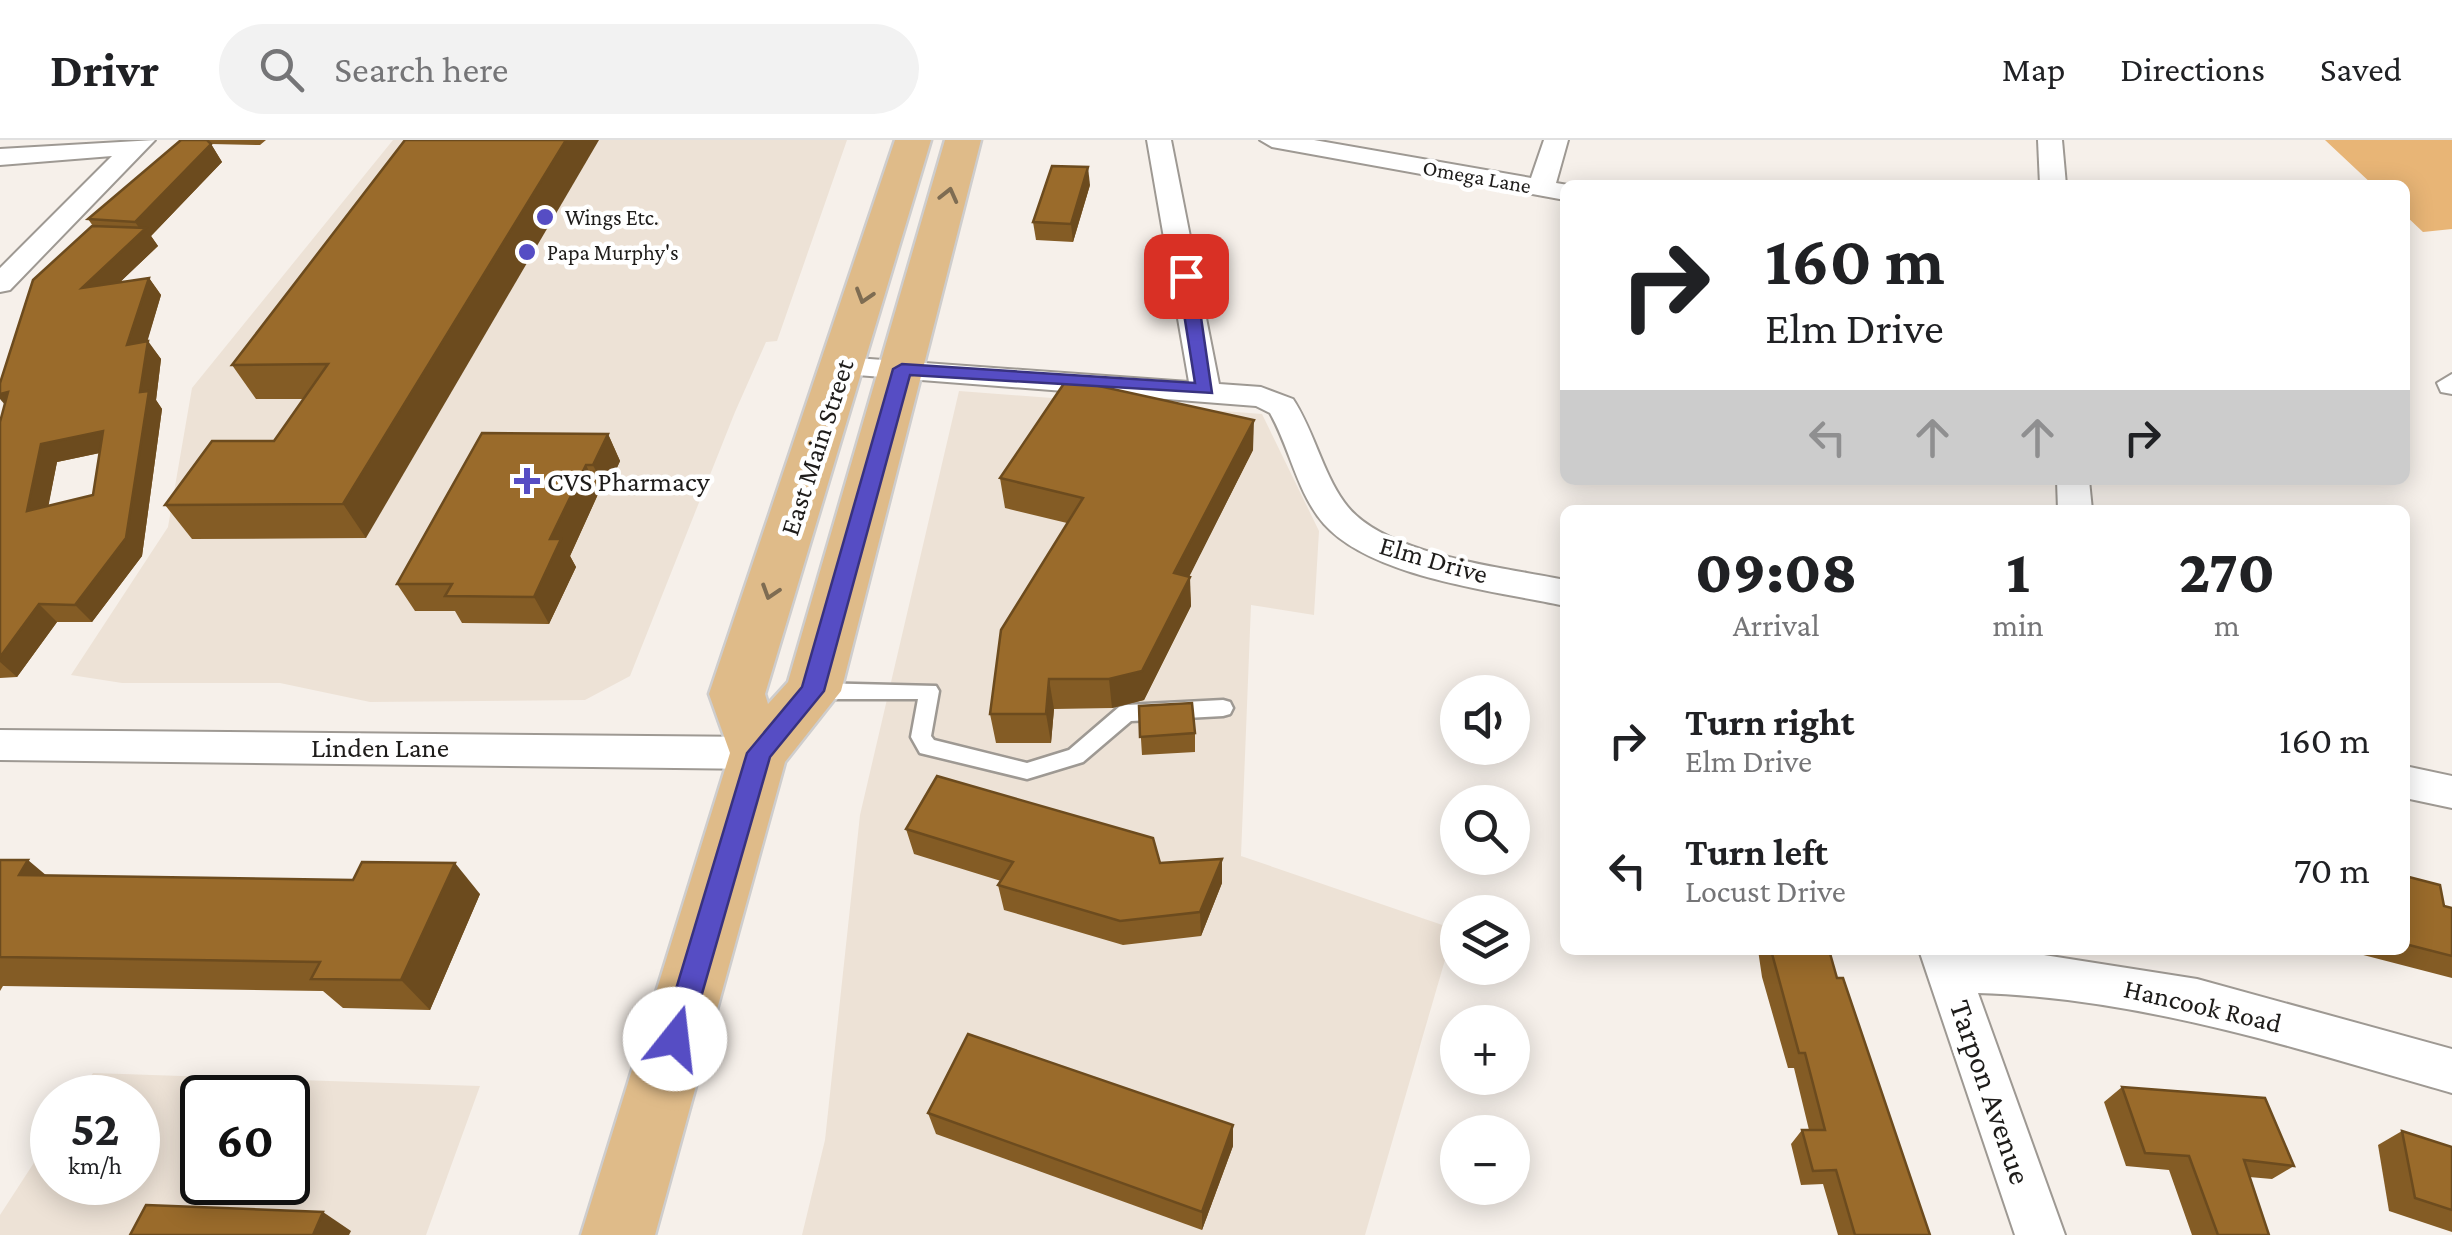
<!DOCTYPE html>
<meta charset="utf-8">
<style>
:root{--surface:#fff;--page:#f2f2f2;--text:#202124;--muted:#757577;--line:#e0e0e0}
body{margin:0;font-family:"Crimson Pro",serif;background:var(--page);color:var(--text);height:100vh;display:flex;flex-direction:column;font-size:38px;white-space:nowrap}
*{box-sizing:border-box;margin:0}
p{font-size:32px;color:var(--muted)}
.icon{flex:none;width:55px;height:55px;fill:none;stroke:currentColor;stroke-width:2;stroke-linecap:round;stroke-linejoin:round}
.map{position:relative;flex:1;overflow:hidden}
.details{position:absolute;left:1560px;top:365px;width:850px;height:450px;display:flex;flex-direction:column;background:var(--surface);border-radius:15px;box-shadow:0 5px 25px #0003}
.details>*{flex:none}
.hud{position:absolute;left:1560px;top:40px;width:850px;height:305px;border-radius:15px;box-shadow:0 5px 25px #0003;background:#fff;color:var(--text);overflow:hidden}
.fabs{position:absolute;left:1440px;top:535px;display:grid;gap:20px}
.fabs a{display:grid;place-items:center;width:90px;height:90px;border-radius:50%;background:var(--surface);box-shadow:0 5px 25px #0003;font-size:50px}
.speed{position:absolute;left:30px;top:935px;display:flex;gap:20px;font-size:50px;font-weight:700;text-align:center}
.speed>*{display:grid;place-content:center;width:130px;height:130px;border-radius:50%;background:var(--surface);box-shadow:0 5px 25px #0003;line-height:1}
.speed small{font-size:25px;font-weight:400}
.speed .limit{border:5px solid #111;border-radius:15px;background:#fff;color:#111}
.pin{position:absolute;display:grid;place-items:center;width:85px;height:85px;color:#fff;margin:-42px;border-radius:20px;box-shadow:0 5px 15px #0006}
.me{position:absolute;width:110px;margin:-55px;rotate:16deg;stroke-linejoin:round;filter:drop-shadow(0 0 8px #0008)}
.turn{display:flex;align-items:center;gap:35px;height:210px;padding:0 40px;font-size:45px}
.turn .icon{width:130px;height:130px;stroke-width:2.5}
.turn b{display:block;font-size:70px;line-height:85px}
.lanes{display:flex;align-items:center;height:95px;padding:0 40px;background:#0003;justify-content:center;gap:50px;direction:ltr}
.lanes .off{opacity:.35}
.eta{display:flex;justify-content:space-evenly;align-items:center;height:170px;text-align:center}
.eta b{font-size:60px;font-weight:800;line-height:70px}
ul{padding:0;list-style:none}
li{display:flex;align-items:center;gap:30px;height:130px;padding:0 40px}
li div{flex:1}
li b{display:block;font-size:38px}
li em{font-style:normal}
header{display:flex;align-items:center;gap:60px;box-sizing:border-box;height:140px;padding:0 50px;background:var(--surface);border-bottom:2px solid var(--line)}
header strong{font-size:48px}
nav{display:flex;gap:55px;margin-inline-start:auto;font-size:35px}
.search{width:700px;height:90px;background:var(--page);display:flex;align-items:center;gap:25px;box-sizing:border-box;padding:0 35px;border-radius:55px;color:var(--muted);font-size:38px}
.map>svg:first-child{display:block}
.built{fill:#ede2d6;fill-rule:evenodd}
.forest{fill:#e8b576}
.lines{fill:none;stroke-linecap:round;stroke-linejoin:round}
.lane-casing{stroke:#9e9993;stroke-width:5}
.street-casing{stroke:#9e9993;stroke-width:4}
.primary-casing{stroke:#cecdcd;stroke-width:5}
.lane{fill:#fff;fill-rule:evenodd}
.street{fill:#fff;fill-rule:evenodd}
.primary{fill:#dfbb89;fill-rule:evenodd}
.wall{fill:#845c25;fill-rule:evenodd}
.shaded-wall{fill:#6c4b1e}
.building{fill:#9a6b2b;stroke:#6c4b1e;stroke-width:2.5;fill-rule:evenodd}
.oneway{stroke:#7e6c52}
.route{fill:#564dc4;stroke:#38327f;stroke-width:2.5}
.poi-dot{fill:#564dc4;stroke:#fff;stroke-width:4}
.labels{text-anchor:middle;stroke-width:9;stroke-linejoin:round;paint-order:stroke}
.far-street-label{font-size:22px;fill:#1e1c1a;stroke:#fff}
.far-poi-label{font-size:22px;fill:#1e1c1a;stroke:#fff;text-anchor:start}
.street-label{font-size:28px;fill:#1e1c1a;stroke:#fff}
.poi-label{font-size:28px;fill:#1e1c1a;stroke:#fff;text-anchor:start}
.near-street-label{font-size:32px;fill:#1e1c1a;stroke:#fff}
</style>
<header>
<strong>Drivr</strong>
<div class="search"><svg class="icon" aria-label="search" viewBox="0 0 24 24"><circle cx="10" cy="10" r="6"/><path d="M15 15l6 6"/></svg>Search here</div>
<nav><a>Map</a><a>Directions</a><a>Saved</a></nav>
</header>
<div class="map">
<svg width="2452" height="1095" viewBox="0 0 2452 1095">
<rect width="100%" height="100%" fill="#f6f0ea"/>
<!-- built -->
<g class="built">
<polygon points="393,0 847,0 777,201 766,202 735,272 630,536 585,560 370,562 280,543 122,543 71,535 168,387 192,248"/>
<polygon points="959,251 1262,274 1319,391 1314,475 1251,465 1241,716 1454,789 1365,1095 802,1095 825,1000 860,675"/>
<path d="M 93,933 L 480,946 L 426,1095 L 0,1095 L 0,1075 L 52,995 L 52,1042 L 138,1042 L 138,958 L 77,957 ZM 202,958 L 288,958 L 288,1042 L 202,1042 Z"/>
</g>
<!-- forest -->
<polygon class="forest" points="2325,0 2452,0 2452,89 2423,92 2405,75 2405,45 2373,45"/>
<g class="lines">
<defs>
<polygon id="lane" points="815,543 936,546 939,551 931,596 934,600 1027,623 1069,610 1119,567 1126,565 1223,560 1230,562 1233,568 1230,574 1223,576 1131,581 1083,622 1027,639 920,613 911,597 918,559 815,559 808,556 805,551 808,546"/>
<g id="street">
<polygon points="155,0 10,150 0,152 0,128 112,16 0,25 0,9"/>
<path d="M 1147,0 L 1171,0 L 1219,244 L 1261,247 L 1293,259 C 1314,291 1322,331 1344,362 C 1382,416 1504,427 1565,440 L 1565,466 C 1497,451 1372,438 1324,384 C 1297,353 1290,308 1270,273 L 1256,266 L 831,233 L 827,226 L 831,219 L 842,217 L 1189,242 Z"/>
<polygon points="1260,0 1314,0 1531,38 1544,0 1568,0 1556,43 1568,45 1565,60 1272,7"/>
<polygon points="2038,0 2062,0 2066,45 2040,45"/>
<polygon points="2452,234 2452,254 2441,252 2437,243"/>
<polygon points="2057,340 2089,340 2092,370 2058,370"/>
<polygon points="0,590 759,597 773,602 779,613 773,624 759,629 0,620"/>
<polygon points="2405,626 2452,636 2452,668 2405,658"/>
<path d="M 1919,810 L 2044,815 L 2197,839 L 2452,909 L 2452,953 C 2295,908 2142,858 1978,853 L 2065,1095 L 2015,1095 Z"/>
</g>
<polygon id="primary" points="895,0 931,0 765,554 768,564 788,542 945,0 981,0 841,551 785,622 655,1095 581,1095 730,613 709,554"/>
</defs>
<!-- lane casing -->
<use href="#lane" class="lane-casing"/>
<!-- street casing -->
<use href="#street" class="street-casing"/>
<!-- primary casing -->
<use href="#primary" class="primary-casing"/>
<!-- lane -->
<use href="#lane" class="lane"/>
<!-- street -->
<use href="#street" class="street"/>
<!-- primary -->
<use href="#primary" class="primary"/>
</g>
<!-- wall -->
<g class="wall">
<path d="M 181,0 L 266,0 L 260,5 L 211,4 L 222,22 L 151,96 L 158,106 L 120,142 L 149,138 L 161,155 L 147,201 L 161,219 L 156,260 L 162,269 L 142,416 L 92,482 L 57,482 L 17,537 L 0,538 L 0,282 L 93,86 L 88,79 ZM 100,313 L 93,355 L 48,366 L 57,322 Z"/>
<polygon points="405,0 366,398 192,399 165,365 274,301 304,259 256,259 232,225"/>
<polygon points="1090,45 1073,102 1036,100 1033,82"/>
<polygon points="608,294 620,321 606,352 599,352 570,416 576,427 549,484 462,483 455,471 415,471 397,444"/>
<polygon points="1253,310 1189,436 1191,466 1144,560 1112,568 1054,569 1051,603 996,603 990,574 1067,383 1005,368 1000,338"/>
<polygon points="1139,566 1195,593 1195,612 1142,615"/>
<polygon points="906,689 1160,723 1222,719 1222,743 1201,796 1123,805 1004,770 998,745 1001,741 914,714"/>
<polygon points="0,720 46,736 480,754 430,870 343,868 323,851 3,846 0,851"/>
<polygon points="2405,736 2444,766 2452,768 2452,838 2344,810 2405,810"/>
<polygon points="1758,810 1829,810 1837,838 1930,1095 1838,1095 1823,1044 1801,1045 1791,1004 1802,990 1809,990 1794,928 1788,928 1762,837"/>
<polygon points="2122,947 2294,1026 2272,1039 2249,1037 2269,1095 2192,1095 2169,1030 2126,1026 2104,962"/>
<polygon points="928,973 1233,1006 1202,1090 936,994"/>
<polygon points="2402,991 2452,1007 2452,1092 2389,1071 2378,1005"/>
</g>
<!-- shaded-wall -->
<g class="shaded-wall">
<polygon points="566,0 599,0 366,398 343,364"/>
<polygon points="211,4 222,22 151,96 158,106 95,166 82,148 142,92 135,82"/>
<polygon points="1088,27 1090,45 1073,102 1071,84"/>
<polygon points="149,138 161,155 141,223 127,205"/>
<polygon points="148,201 161,219 156,260 162,269 142,416 92,482 75,465 140,252"/>
<polygon points="8,252 12,273 0,259 0,254"/>
<polygon points="1254,280 1253,310 1176,463 1174,433"/>
<polygon points="103,291 118,309 57,322 44,389 27,371 41,304"/>
<polygon points="608,294 620,321 606,352 593,325"/>
<polygon points="586,325 599,352 570,416 576,427 549,484 534,457 550,399"/>
<polygon points="1190,437 1191,466 1144,560 1112,568 1109,539"/>
<polygon points="39,464 57,482 17,537 0,522 0,517"/>
<polygon points="1049,539 1054,569 1051,603 1046,574"/>
<polygon points="1222,719 1222,743 1201,796 1200,772"/>
<polygon points="28,720 66,752 19,735"/>
<polygon points="455,723 480,754 430,870 401,840"/>
<polygon points="1233,985 1233,1006 1202,1090 1202,1072"/>
<polygon points="323,1072 351,1091 349,1095 313,1095"/>
</g>
<!-- building -->
<g class="building">
<polygon points="181,0 207,0 211,4 135,82 88,79"/>
<polygon points="405,0 566,0 343,364 165,365 212,301 274,301 328,224 232,225"/>
<polygon points="1052,26 1088,27 1071,84 1033,82"/>
<path d="M 92,86 L 146,88 L 82,148 L 149,138 L 127,205 L 148,201 L 140,252 L 149,251 L 126,398 L 75,465 L 39,464 L 0,517 L 0,282 L 8,252 L 0,254 L 0,243 L 33,140 ZM 103,291 L 93,355 L 27,371 L 41,304 Z"/>
<polygon points="1067,239 1254,280 1174,433 1190,437 1142,531 1109,539 1049,539 1046,574 990,574 1001,490 1083,358 1000,338"/>
<polygon points="482,293 608,294 593,325 586,325 550,399 561,399 534,457 445,456 452,444 397,444"/>
<polygon points="1192,563 1195,593 1140,597 1139,566"/>
<polygon points="937,636 1153,698 1160,723 1222,719 1200,772 1120,781 998,745 1013,722 906,689"/>
<polygon points="0,720 28,720 19,735 353,740 362,722 455,723 401,840 311,839 320,822 0,817"/>
<polygon points="2405,736 2440,745 2444,766 2452,768 2452,816 2405,804"/>
<polygon points="1771,810 1829,810 1837,838 1843,838 1930,1095 1855,1095 1836,1030 1813,1031 1802,990 1825,990 1805,913 1799,913"/>
<polygon points="968,894 1233,985 1202,1072 928,973"/>
<polygon points="2122,947 2265,958 2294,1026 2244,1020 2269,1095 2218,1095 2189,1016 2145,1013"/>
<polygon points="2402,991 2452,1007 2452,1070 2415,1058"/>
<polygon points="146,1065 323,1072 313,1095 130,1095"/>
</g>
<!-- one-way arrows -->
<defs><path id="oneway-chevron" d="M-2-3.5L2.5 0L-2 3.5" fill="none" stroke-width="1.6" stroke-linecap="round" stroke-linejoin="round" transform="scale(2.5)"/></defs>
<g class="oneway">
<use href="#oneway-chevron" transform="translate(949 55) rotate(-76)"/>
<use href="#oneway-chevron" transform="translate(864 156) rotate(107)"/>
<use href="#oneway-chevron" transform="translate(770 452) rotate(108)"/>
</g>
<!-- route -->
<polygon class="route" points="1186,131 1195,136 1212,253 910,235 824,551 770,617 689,899 685,908 675,912 665,908 661,899 747,613 802,547 893,229 902,224 1195,243 1178,136"/>
<!-- markers -->
<g class="poi-dot">
<circle cx="545" cy="77" r="10"/>
<circle cx="527" cy="112" r="10"/>
<path d="M522 326h10v10h10v10h-10v10h-10v-10h-10v-10h10z"/>
</g>
<g class="labels">
<!-- far-street labels -->
<g class="far-street-label">
<text transform="translate(1477 36) rotate(10)" y="8">Omega Lane</text>
</g>
<!-- far-poi labels -->
<g class="far-poi-label">
<text x="565" y="85">Wings Etc.</text>
<text x="547" y="120">Papa Murphy's</text>
</g>
<!-- street labels -->
<g class="street-label">
<text transform="translate(816 307) rotate(-72)" y="10">East Main Street</text>
<text transform="translate(1434 419) rotate(16)" y="10">Elm Drive</text>
<text x="380" y="617">Linden Lane</text>
<text transform="translate(2203 865) rotate(13)" y="10">Hancook Road</text>
</g>
<!-- poi labels -->
<g class="poi-label">
<text x="547" y="351">CVS Pharmacy</text>
</g>
<!-- near-street labels -->
<g class="near-street-label">
<text transform="translate(1991 952) rotate(71)" y="11">Tarpon Avenue</text>
</g>
</g>
</svg>
<div class="fabs">
<a><svg class="icon" aria-label="sound" viewBox="0 0 24 24"><path d="M4 9h4l5-4v14l-5-4H4zM17 9q2 3 0 6"/></svg></a>
<a><svg class="icon" aria-label="search" viewBox="0 0 24 24"><circle cx="10" cy="10" r="6"/><path d="M15 15l6 6"/></svg></a>
<a><svg class="icon" aria-label="layers" viewBox="0 0 24 24"><path d="M12 4l9 5-9 5-9-5zM3 14l9 5 9-5"/></svg></a>
<a>+</a>
<a>−</a>
</div>
<div class="speed"><div>52<small>km/h</small></div><div class="limit">60</div></div>
<div class="pin" style="left:1186px;top:136px;background:#d93025"><svg class="icon" aria-label="arrive" viewBox="0 0 24 24"><path d="M6 21V4h12l-3 4 3 4H6"/></svg></div>
<svg class="me" style="left:675px;top:899px" viewBox="-20 -20 40 40"><circle r="19" fill="#fff"/><path d="M0-13L10 11 0 6-10 11z" fill="#564dc4"/></svg>
<div class="hud">
<div class="turn"><svg class="icon" aria-label="right" viewBox="0 0 24 24"><path d="M7 20v-9h11M14 6l5 5-5 5"/></svg><div><b>160 m</b>Elm Drive</div></div>
<div class="lanes"><svg class="icon off" aria-label="left" viewBox="0 0 24 24"><path d="M17 20v-9H6M10 6l-5 5 5 5"/></svg><svg class="icon off" aria-label="ahead" viewBox="0 0 24 24"><path d="M12 20V5M6 11l6-6 6 6"/></svg><svg class="icon off" aria-label="ahead" viewBox="0 0 24 24"><path d="M12 20V5M6 11l6-6 6 6"/></svg><svg class="icon" aria-label="right" viewBox="0 0 24 24"><path d="M7 20v-9h11M14 6l5 5-5 5"/></svg></div>
</div>
<section class="details">
<div class="eta">
<div><b>09:08</b><p>Arrival</p></div>
<div><b>1</b><p>min</p></div>
<div><b>270</b><p>m</p></div>
</div>
<ul>
<li><svg class="icon" aria-label="right" viewBox="0 0 24 24"><path d="M7 20v-9h11M14 6l5 5-5 5"/></svg><div><b>Turn right</b><p>Elm Drive</p></div><em>160 m</em></li>
<li><svg class="icon" aria-label="left" viewBox="0 0 24 24"><path d="M17 20v-9H6M10 6l-5 5 5 5"/></svg><div><b>Turn left</b><p>Locust Drive</p></div><em>70 m</em></li>
</ul>
</section>
</div>
